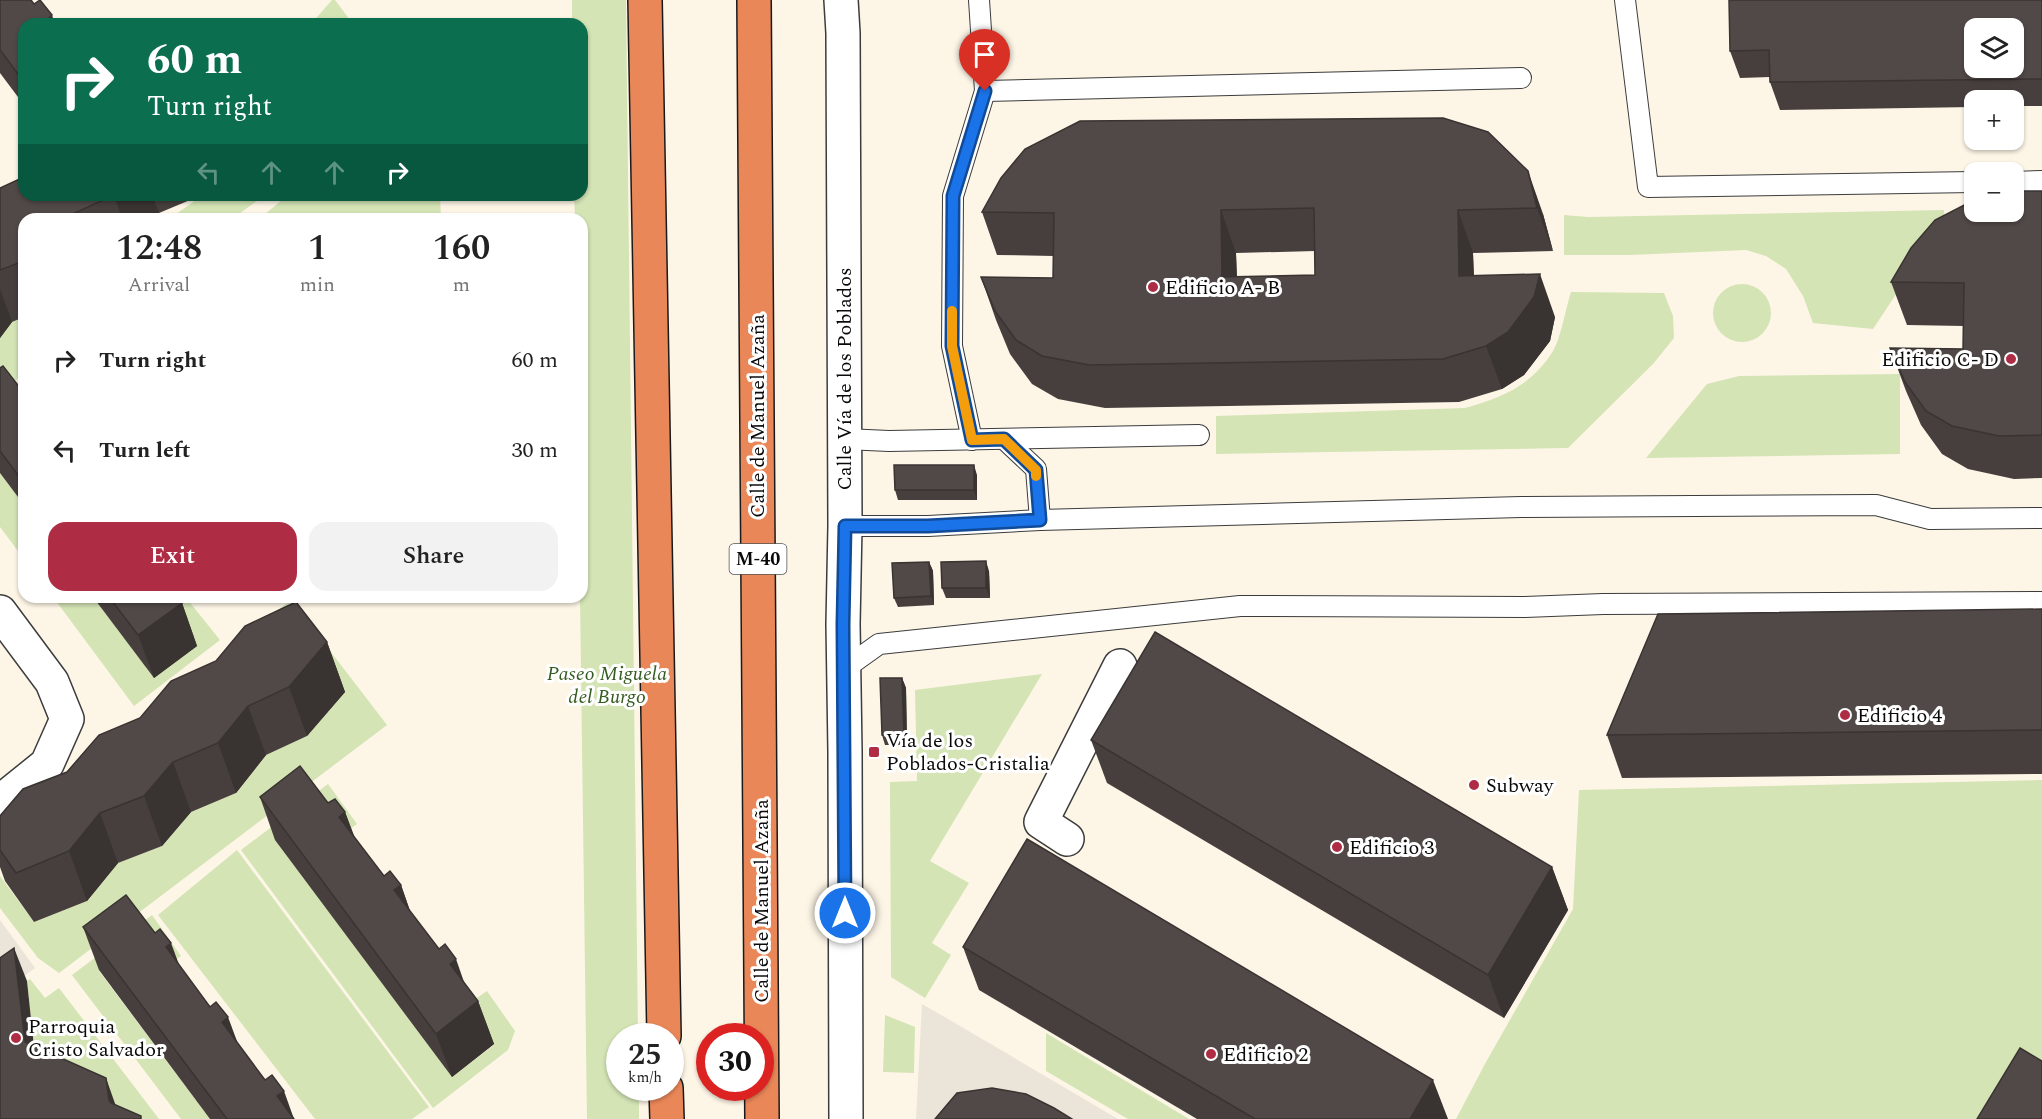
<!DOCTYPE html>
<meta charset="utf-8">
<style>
:root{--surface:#fff;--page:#f2f2f2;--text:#222;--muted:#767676;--accent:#ae2c44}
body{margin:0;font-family:Spectral,serif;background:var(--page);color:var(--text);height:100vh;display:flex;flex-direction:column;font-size:22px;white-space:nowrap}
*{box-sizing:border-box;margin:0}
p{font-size:20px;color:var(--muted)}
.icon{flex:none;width:33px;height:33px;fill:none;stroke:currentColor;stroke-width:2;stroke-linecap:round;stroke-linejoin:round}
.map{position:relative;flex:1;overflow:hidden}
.details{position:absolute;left:18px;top:213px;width:570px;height:390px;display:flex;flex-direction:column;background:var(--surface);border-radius:18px;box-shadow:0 2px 4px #0004}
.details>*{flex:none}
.guide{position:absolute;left:18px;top:18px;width:570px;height:183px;border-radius:18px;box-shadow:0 2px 4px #0004;background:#0b6e4f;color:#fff;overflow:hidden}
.buttons{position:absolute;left:1964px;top:18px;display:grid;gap:12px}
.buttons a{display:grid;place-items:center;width:60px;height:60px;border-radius:12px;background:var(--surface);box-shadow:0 2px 4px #0004;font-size:30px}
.speed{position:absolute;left:606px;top:1023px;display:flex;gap:12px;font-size:30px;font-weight:700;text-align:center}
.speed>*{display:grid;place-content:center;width:78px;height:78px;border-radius:50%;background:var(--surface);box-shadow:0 2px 4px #0004;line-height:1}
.speed small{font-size:15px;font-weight:400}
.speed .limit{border:9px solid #d22;background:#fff;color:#111}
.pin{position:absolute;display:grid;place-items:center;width:51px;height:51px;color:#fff;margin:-62px -26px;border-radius:50% 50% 50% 0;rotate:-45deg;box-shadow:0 0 6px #0007}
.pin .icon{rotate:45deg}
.me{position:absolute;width:66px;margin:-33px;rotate:0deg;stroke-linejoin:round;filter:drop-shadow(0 0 4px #0008)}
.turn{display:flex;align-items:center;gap:21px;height:126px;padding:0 30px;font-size:27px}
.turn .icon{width:78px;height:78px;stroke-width:2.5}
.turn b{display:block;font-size:42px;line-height:51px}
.lanes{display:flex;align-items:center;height:57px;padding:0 30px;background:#0003;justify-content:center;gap:30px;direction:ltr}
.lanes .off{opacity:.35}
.eta{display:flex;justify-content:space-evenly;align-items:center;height:102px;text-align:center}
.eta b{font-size:36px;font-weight:600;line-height:42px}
.button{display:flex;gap:12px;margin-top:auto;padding:12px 30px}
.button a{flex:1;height:69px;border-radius:18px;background:var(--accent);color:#fff;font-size:24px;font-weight:600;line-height:69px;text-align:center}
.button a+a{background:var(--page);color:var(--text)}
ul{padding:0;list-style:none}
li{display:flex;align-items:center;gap:18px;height:90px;padding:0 30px}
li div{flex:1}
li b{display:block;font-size:22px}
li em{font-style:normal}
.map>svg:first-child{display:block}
.green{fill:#d4e4b5}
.plaza{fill:#ebe4d9}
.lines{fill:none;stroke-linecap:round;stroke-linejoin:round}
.lane-casing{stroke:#3c3c3c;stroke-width:22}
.street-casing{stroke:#3c3c3c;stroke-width:36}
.highway-casing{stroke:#1a1a1a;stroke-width:36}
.lane{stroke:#fff;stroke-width:20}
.street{stroke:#fff;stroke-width:33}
.highway{stroke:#ea8758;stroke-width:33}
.wall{fill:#463f3d;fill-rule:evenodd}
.shaded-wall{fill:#393332}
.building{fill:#514947;stroke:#393332;stroke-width:1.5;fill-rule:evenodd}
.route-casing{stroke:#114b97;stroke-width:15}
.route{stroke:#1a73e8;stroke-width:10}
.slow{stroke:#f59e0b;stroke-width:10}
.poi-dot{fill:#ae2c44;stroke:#fff;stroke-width:2}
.labels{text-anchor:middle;stroke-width:6;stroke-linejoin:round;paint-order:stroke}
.shield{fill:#fff;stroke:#535353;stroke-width:1.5}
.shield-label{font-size:18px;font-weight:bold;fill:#090909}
.poi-label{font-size:20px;fill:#090909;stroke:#fff;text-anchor:start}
.street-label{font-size:20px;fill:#090909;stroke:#fff}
.park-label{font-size:20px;font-style:italic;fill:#345b20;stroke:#fff}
</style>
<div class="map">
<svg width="2042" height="1119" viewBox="0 0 2042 1119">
<rect width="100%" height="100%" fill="#fdf6e7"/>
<!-- green -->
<g class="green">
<polygon points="332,0 335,0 353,24 311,24"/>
<polygon points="572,0 626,0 638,1036 620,1036 620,1088 639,1088 639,1119 587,1119 580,597 582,597 582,219 575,219 574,195 582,195 582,24 572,24"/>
<polygon points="203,195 265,195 232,219 169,219"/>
<polygon points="288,195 440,195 441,219 259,219"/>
<polygon points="1944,210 1946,244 1916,264 1873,329 1813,323 1803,296 1786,269 1766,256 1746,250 1630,255 1564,255 1564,215 1588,217"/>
<circle cx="1742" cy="313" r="29"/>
<path d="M 1571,292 L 1664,293 L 1673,316 L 1674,338 L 1653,364 L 1568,448 L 1216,454 L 1216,416 L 1465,408 C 1503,397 1531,386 1553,351 C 1561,338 1566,307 1571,292 Z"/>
<polygon points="24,317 24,374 0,392 0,338 12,322"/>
<polygon points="1900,374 1900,454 1646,458 1707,384 1739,376"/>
<polygon points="0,473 24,505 24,559 0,527"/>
<polygon points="53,597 93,597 154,678 170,610 187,599 220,640 134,706"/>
<polygon points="291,600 387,725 59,973 38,958 0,908 0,876 34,922 87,901 118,863 162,846 191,812 236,793 266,755 307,736 345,692 231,646"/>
<polygon points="1042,674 930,861 969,883 932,943 951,955 925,998 891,977 890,782 917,781 915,690"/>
<polygon points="2042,780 2042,1088 2012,1119 1456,1119 1486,1062 1573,909 1579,790"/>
<polygon points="328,784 357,824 338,838 276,840 452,1077 494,1045 471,1002 487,991 515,1031 508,1050 433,1108 241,850"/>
<polygon points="237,850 429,1107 412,1119 315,1119 158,915"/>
<polygon points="152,915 181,956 165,968 99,971 210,1119 181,1119 72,975"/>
<polygon points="30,979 45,998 59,988 159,1119 119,1119 37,1075 27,981"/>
<polygon points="885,1015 915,1027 914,1073 883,1072"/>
<polygon points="1046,1033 1189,1119 1128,1119 1046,1071"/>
</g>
<!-- plaza -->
<g class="plaza">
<polygon points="0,920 35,968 0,994"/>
<polygon points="922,1004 955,1023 1118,1119 916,1119"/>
</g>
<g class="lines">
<defs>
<g id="lane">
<polyline points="1625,0 1648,187 1974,182"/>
<polyline points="985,91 1521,78"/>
<polyline points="2013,182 2042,181"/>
<polyline points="845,439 889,441 1199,435"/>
<polyline points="1004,439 1036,469 1040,520"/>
<polyline points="972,440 952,346 953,196 985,91 979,0"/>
<polyline points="845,526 928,526 1040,520 1521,507 1876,505 1930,519 2042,518"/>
<polyline points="844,669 879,644 1240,606 1525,607 1603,604 2042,602"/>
</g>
<g id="street">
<polyline points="841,0 843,33 845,526 843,624 845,752 846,1119"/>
<polyline points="0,612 52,682 67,719 47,764 0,802"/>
<polyline points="1067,839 1041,822 1120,666"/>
</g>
<g id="highway">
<polyline points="645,0 664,1036"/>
<polyline points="754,0 762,1119"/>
<polyline points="666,1088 667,1119"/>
</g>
</defs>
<!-- lane casing -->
<use href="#lane" class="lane-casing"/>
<!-- street casing -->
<use href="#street" class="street-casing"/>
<!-- highway casing -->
<use href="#highway" class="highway-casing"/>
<!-- lane -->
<use href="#lane" class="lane"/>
<!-- street -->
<use href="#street" class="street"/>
<!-- highway -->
<use href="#highway" class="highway"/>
</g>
<!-- wall -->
<g class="wall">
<polygon points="0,0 34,4 24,24 24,105 0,73"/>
<polygon points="2042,0 2042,106 2013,106 2013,100 1974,100 1974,107 1780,110 1770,82 1770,77 1740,78 1730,51"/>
<path d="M 1443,118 L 1543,214 L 1553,251 L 1473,253 L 1474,276 L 1555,317 L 1550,341 L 1524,375 L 1502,389 L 1459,402 L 1105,408 L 1058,399 L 1032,384 L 1010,354 L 996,320 L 981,277 L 1053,278 L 1054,256 L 997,255 L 982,212 ZM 1315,251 L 1315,275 L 1237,277 L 1236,253 Z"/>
<polygon points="0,188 24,195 202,195 159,213 154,219 24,219 24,317 12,322 0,338"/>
<polygon points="2042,191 2042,478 2014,479 1968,469 1942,454 1921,425 1906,391 1890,348 1963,349 1964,326 1907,325 1891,282"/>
<polygon points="0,368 24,393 24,505 0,473"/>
<polygon points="977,475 977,500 898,500 895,490"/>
<polygon points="929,562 933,571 934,605 898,607 894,598"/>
<polygon points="989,571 990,598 946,598 942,588"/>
<polygon points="93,597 177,597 182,603 197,646 154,678"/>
<polygon points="2042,609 2042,774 1622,778 1607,735"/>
<polygon points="327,642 345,692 307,736 266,755 236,793 191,812 162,846 118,863 87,901 34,922 5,881 0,867 0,816 67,772"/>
<polygon points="902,678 906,688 907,745 885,745 882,735"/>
<polygon points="1091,740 1552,867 1568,910 1504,1018 1107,783"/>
<polygon points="260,797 328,803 345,812 355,838 384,876 401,885 410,911 478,1001 494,1044 452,1077 275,840"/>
<polygon points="83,927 179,965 294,1119 210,1119 99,970"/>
<polygon points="963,947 1448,1119 1197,1119 979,990"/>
</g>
<!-- shaded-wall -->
<g class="shaded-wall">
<polygon points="52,15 55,24 47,24 46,21"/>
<polygon points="1528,171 1543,214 1553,251 1537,208"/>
<polygon points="114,195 152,195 159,213 154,219 122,219"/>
<polygon points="1221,210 1236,253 1238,320 1222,277"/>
<polygon points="1458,210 1473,253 1475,319 1459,276"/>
<polygon points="1540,274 1555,317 1550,341 1524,375 1502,389 1486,346"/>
<polygon points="0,289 12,322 0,338"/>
<polygon points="974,465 977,475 977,500 974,490"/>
<polygon points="986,561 989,571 990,598 986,588"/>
<polygon points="929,562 933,571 934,605 931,596"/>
<polygon points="182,603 197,646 154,678 138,635"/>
<polygon points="327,642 345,692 307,736 289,687"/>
<polygon points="902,678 906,688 907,745 904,735"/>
<polygon points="248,706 266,755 236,793 218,743"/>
<polygon points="173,762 191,812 162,846 144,796"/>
<polygon points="345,812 361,856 339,817"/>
<polygon points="100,813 118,863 87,901 69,851"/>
<polygon points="1552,867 1568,910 1504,1018 1488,975"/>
<polygon points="401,885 416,928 394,890"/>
<polygon points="171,943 187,986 166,947"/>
<polygon points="14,948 27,981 37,1075 25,1042"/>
<polygon points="456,959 471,1002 450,964"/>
<polygon points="478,1001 494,1044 452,1077 436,1034"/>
<polygon points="228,1017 244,1060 222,1022"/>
<polygon points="106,1078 118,1112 109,1100"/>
<polygon points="1433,1080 1448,1119 1410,1119"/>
<polygon points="284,1091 294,1119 277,1096"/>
</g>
<!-- building -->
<g class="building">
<polygon points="0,0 31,0 34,4 40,0 52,15 46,21 48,24 24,24 24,82 0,50"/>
<path d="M 1729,0 L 2042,0 L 2042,79 L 1770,82 L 1769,50 L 1730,51 ZM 1974,28 L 2013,28 L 2013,68 L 1974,68 Z"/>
<path d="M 1443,118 L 1488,132 L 1528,171 L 1537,208 L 1458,210 L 1459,276 L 1540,274 L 1534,297 L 1508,332 L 1486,346 L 1443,359 L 1089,365 L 1042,356 L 1016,340 L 995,311 L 981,277 L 1053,278 L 1054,213 L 982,212 L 1001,178 L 1025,149 L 1080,121 ZM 1314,208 L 1315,275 L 1222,277 L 1221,210 Z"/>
<polygon points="24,177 24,195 114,195 66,217 65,219 24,219 24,261 0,270 0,188"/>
<polygon points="2013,191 2042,191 2042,435 1999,436 1952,426 1926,411 1905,382 1890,348 1963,349 1964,283 1891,282 1911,248 1935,220 1974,200 1974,212 2013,212"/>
<polygon points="3,366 24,393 24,483 0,451 0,368"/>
<polygon points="894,465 974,465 974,490 895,490"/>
<polygon points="986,561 986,588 942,588 941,562"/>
<polygon points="929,562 931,596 894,598 892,563"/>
<polygon points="109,597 177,597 182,603 138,635"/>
<polygon points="296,602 327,642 289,687 248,706 218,743 173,762 144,796 100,813 69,851 16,873 0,850 0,816 23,789 67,772 99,735 140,718 171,681 216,661 245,626"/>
<polygon points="2042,609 2042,730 1607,735 1658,614"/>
<polygon points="1155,632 1552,867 1488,975 1091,740"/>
<polygon points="880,678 902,678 904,735 882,735"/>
<polygon points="300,766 328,803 335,799 345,812 339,817 384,876 390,871 401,885 394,890 439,949 445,944 456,959 450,964 478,1001 436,1034 260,797"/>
<polygon points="1027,839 1433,1080 1410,1119 1255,1119 963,947"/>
<polygon points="126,895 155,933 160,929 171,943 166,947 210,1007 216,1002 228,1017 222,1022 265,1080 272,1075 284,1091 277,1096 294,1119 227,1119 83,927"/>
<polygon points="14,948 25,1042 106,1078 109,1100 111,1103 141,1116 141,1119 0,1119 0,958"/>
<polygon points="2020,1048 2042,1061 2042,1119 1977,1119"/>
<polygon points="992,1088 1026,1094 1054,1108 1072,1119 935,1119 957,1093"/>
</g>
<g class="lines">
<defs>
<polyline id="route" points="845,913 843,624 845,526 928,526 1040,520 1036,470 1004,439 972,440 952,346 953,196 985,91"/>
</defs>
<!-- route casing -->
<use href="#route" class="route-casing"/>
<!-- route -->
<use href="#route" class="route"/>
<!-- slow -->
<polyline class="slow" points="952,311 952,346 972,440 1004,439 1036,470 1036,476"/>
</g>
<!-- markers -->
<g class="poi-dot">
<circle cx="1153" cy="287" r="6"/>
<circle cx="2011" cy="359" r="6"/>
<circle cx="1845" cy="715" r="6"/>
<rect x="868" y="746" width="12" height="12" rx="3"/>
<circle cx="1474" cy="785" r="6"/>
<circle cx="1337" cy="847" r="6"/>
<circle cx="16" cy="1038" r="6"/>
<circle cx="1211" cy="1054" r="6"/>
</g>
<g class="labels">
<!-- shield labels -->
<rect class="shield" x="729.5" y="544" width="57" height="30" rx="4.5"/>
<g class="shield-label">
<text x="758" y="565">M-40</text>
</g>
<!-- poi labels -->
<g class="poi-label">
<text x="1165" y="294">Edificio A- B</text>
<text x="1999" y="366" text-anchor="end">Edificio C- D</text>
<text x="1857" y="722">Edificio 4</text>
<text x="886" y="747">Vía de los<tspan x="886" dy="23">Poblados-Cristalia</tspan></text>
<text x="1486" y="792">Subway</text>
<text x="1349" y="854">Edificio 3</text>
<text x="28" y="1033">Parroquia<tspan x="28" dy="23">Cristo Salvador</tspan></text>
<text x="1223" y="1061">Edificio 2</text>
</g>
<!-- street labels -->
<g class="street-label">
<text transform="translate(844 379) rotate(-90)" y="7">Calle Vía de los Poblados</text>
<text transform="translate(757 416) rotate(-90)" y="7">Calle de Manuel Azaña</text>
<text transform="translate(761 901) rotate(-90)" y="7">Calle de Manuel Azaña</text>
</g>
<!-- park labels -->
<g class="park-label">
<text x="607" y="680">Paseo Miguela<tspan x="607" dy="23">del Burgo</tspan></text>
</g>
</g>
</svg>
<div class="buttons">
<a><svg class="icon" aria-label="layers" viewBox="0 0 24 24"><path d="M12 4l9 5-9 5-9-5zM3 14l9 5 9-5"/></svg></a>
<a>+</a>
<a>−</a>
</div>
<div class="speed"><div>25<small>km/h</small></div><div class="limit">30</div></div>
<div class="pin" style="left:985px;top:91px;background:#d93025"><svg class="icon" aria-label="arrive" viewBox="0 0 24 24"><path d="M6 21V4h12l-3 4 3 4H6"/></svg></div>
<svg class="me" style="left:845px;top:913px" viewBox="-20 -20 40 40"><circle r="17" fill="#1a73e8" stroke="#fff" stroke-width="3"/><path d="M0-11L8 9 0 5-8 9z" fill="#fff"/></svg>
<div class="guide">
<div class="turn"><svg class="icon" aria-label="right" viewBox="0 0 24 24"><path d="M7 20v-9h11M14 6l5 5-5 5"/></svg><div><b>60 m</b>Turn right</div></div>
<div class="lanes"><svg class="icon off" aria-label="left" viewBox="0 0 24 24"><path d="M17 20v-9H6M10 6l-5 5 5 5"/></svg><svg class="icon off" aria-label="ahead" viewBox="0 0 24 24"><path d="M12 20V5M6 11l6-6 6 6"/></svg><svg class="icon off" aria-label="ahead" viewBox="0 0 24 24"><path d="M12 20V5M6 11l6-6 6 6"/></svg><svg class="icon" aria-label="right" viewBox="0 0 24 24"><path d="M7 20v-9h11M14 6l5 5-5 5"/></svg></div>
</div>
<section class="details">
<div class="eta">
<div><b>12:48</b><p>Arrival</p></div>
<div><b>1</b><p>min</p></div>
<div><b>160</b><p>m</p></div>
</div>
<ul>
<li><svg class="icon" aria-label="right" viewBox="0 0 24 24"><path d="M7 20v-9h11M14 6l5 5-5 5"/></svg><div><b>Turn right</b></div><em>60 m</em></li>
<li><svg class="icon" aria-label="left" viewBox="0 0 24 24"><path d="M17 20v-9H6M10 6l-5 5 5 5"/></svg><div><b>Turn left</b></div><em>30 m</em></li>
</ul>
<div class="button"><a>Exit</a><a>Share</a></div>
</section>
</div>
